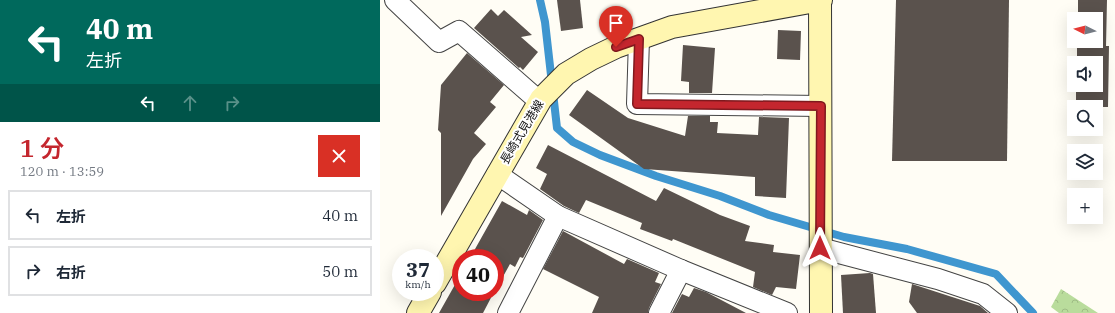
<!DOCTYPE html>
<html lang="ja">
<meta charset="utf-8">
<style>
:root{--surface:#fff;--page:#f2f2f3;--text:#1f2937;--muted:#747a83;--line:#e0e1e3;--accent:#c4262e}
body{margin:0;font-family:"IBM Plex Serif","Noto Sans JP",serif;background:var(--page);color:var(--text);height:100vh;display:flex;flex-direction:column;font-size:15px;white-space:nowrap}
*{box-sizing:border-box;margin:0}
p{font-size:13px;color:var(--muted)}
.icon{flex:none;width:22px;height:22px;fill:none;stroke:currentColor;stroke-width:2;stroke-linecap:round;stroke-linejoin:round}
.map{position:relative;flex:1;overflow:hidden}
.sheet{display:flex;flex-direction:column;background:var(--surface);width:380px}
.sheet>*{flex:none}
.top-card{background:#00695c;color:#fff;overflow:hidden}
.needle{width:26px;rotate:276deg}
.fabs{position:absolute;left:687px;top:12px;display:grid;gap:8px}
.fabs a{display:grid;place-items:center;width:36px;height:36px;border-radius:0px;background:var(--surface);box-shadow:0 4px 16px #0002;font-size:20px}
.speed{position:absolute;left:12px;top:249px;display:flex;gap:8px;font-size:20px;font-weight:700;text-align:center}
.speed>*{display:grid;place-content:center;width:52px;height:52px;border-radius:50%;background:var(--surface);box-shadow:0 4px 16px #0002;line-height:1}
.speed small{font-size:10px;font-weight:400}
.speed .limit{border:6px solid #d22;background:#fff;color:#111}
.pin{position:absolute;display:grid;place-items:center;width:34px;height:34px;color:#fff;margin:-41px -17px;border-radius:50% 50% 50% 0;rotate:-45deg;box-shadow:0 0 4px #0007}
.pin .icon{rotate:45deg}
.me{position:absolute;width:44px;margin:-22px;rotate:0deg;stroke-linejoin:round;filter:drop-shadow(0 0 3px #0008)}
.turn{display:flex;align-items:center;gap:14px;height:84px;padding:0 20px;font-size:18px}
.turn .icon{width:52px;height:52px;stroke-width:2.5}
.turn b{display:block;font-size:28px;line-height:34px}
.lanes{display:flex;align-items:center;height:38px;padding:0 20px;background:#0003;justify-content:center;gap:20px;direction:ltr}
.lanes .off{opacity:.35}
.round{display:grid;place-items:center;flex:none;width:42px;height:42px;border-radius:0px;background:var(--page)}
.headline{display:flex;align-items:center;justify-content:space-between;height:68px;padding:0 20px}
h1{font-size:24px;font-weight:600;line-height:30px;color:var(--accent)}
ul{padding:0;list-style:none}
li{display:flex;align-items:center;gap:12px;height:50px;margin:0 8px 6px;padding:0 12px;border:2px solid var(--line);border-radius:0px}
li div{flex:1}
li b{display:block;font-size:15px}
li em{font-style:normal}
main{display:flex;flex:1;min-height:0}
.map>svg:first-child{display:block}
.forest{fill:url(#forest-crowns)}
.lines{fill:none;stroke-linecap:round;stroke-linejoin:round}
.stream{stroke:#3f96cf;stroke-width:8}
.building{fill:#5a524d}
.street-casing{stroke:#444;stroke-width:22}
.secondary-casing{stroke:#333;stroke-width:24}
.street{stroke:#fff;stroke-width:20}
.secondary{stroke:#fff6b0;stroke-width:22}
.route-casing{stroke:#7f191e;stroke-width:10}
.route{stroke:#c4262e;stroke-width:7}
.labels{text-anchor:middle;stroke-width:4;stroke-linejoin:round;paint-order:stroke}
.street-label{font-size:12px;fill:#111;stroke:#fff}
</style>
<main>
<section class="sheet">
<div class="top-card">
<div class="turn"><svg class="icon" aria-label="left" viewBox="0 0 24 24"><path d="M17 20v-9H6M10 6l-5 5 5 5"/></svg><div><b>40 m</b>左折</div></div>
<div class="lanes"><svg class="icon" aria-label="left" viewBox="0 0 24 24"><path d="M17 20v-9H6M10 6l-5 5 5 5"/></svg><svg class="icon off" aria-label="ahead" viewBox="0 0 24 24"><path d="M12 20V5M6 11l6-6 6 6"/></svg><svg class="icon off" aria-label="right" viewBox="0 0 24 24"><path d="M7 20v-9h11M14 6l5 5-5 5"/></svg></div>
</div>
<div class="headline"><div><h1>1 分</h1><p>120 m · 13:59</p></div><a class="round" style="background:#d93025;color:#fff"><svg class="icon" aria-label="close" viewBox="0 0 24 24"><path d="M6 6l12 12M18 6L6 18"/></svg></a></div>
<ul>
<li><svg class="icon" aria-label="left" viewBox="0 0 24 24"><path d="M17 20v-9H6M10 6l-5 5 5 5"/></svg><div><b>左折</b></div><em>40 m</em></li>
<li><svg class="icon" aria-label="right" viewBox="0 0 24 24"><path d="M7 20v-9h11M14 6l5 5-5 5"/></svg><div><b>右折</b></div><em>50 m</em></li>
</ul>
</section>
<div class="map">
<svg width="735" height="313" viewBox="0 0 735 313">
<defs>
<pattern id="forest-crowns" width="20" height="18" patternUnits="userSpaceOnUse"><rect width="20" height="18" fill="#b9dc9c"/><path d="M2 6a3 3 0 1 1 6 0M12 15a3 3 0 1 1 6 0" fill="none" stroke="#9ebc85"/></pattern>
</defs>
<rect width="100%" height="100%" fill="#fffdf5"/>
<!-- forest -->
<polygon class="forest" points="681,289 718,313 679,313 671,307"/>
<g class="lines">
<!-- stream -->
<polyline class="stream" points="160,0 165,22 177,128 193,142 220,155 276,176 340,196 389,215 464,237 527,249 616,274 653,313"/>
</g>
<!-- building -->
<g class="building">
<polygon points="177,0 200,0 203,28 181,31"/>
<polygon points="516,0 629,0 627,161 512,161"/>
<polygon points="698,0 727,0 726,46 729,46 728,107 696,107 696,85 716,85 716,63 697,63 697,41 716,41 716,19 698,19"/>
<polygon points="111,9 118,16 124,10 152,35 141,37 158,52 143,70 140,67 139,68 94,28"/>
<polygon points="398,30 421,31 420,60 397,59"/>
<polygon points="303,45 335,48 332,93 309,93 309,82 301,81"/>
<polygon points="87,53 124,85 110,102 116,107 94,133 106,144 93,159 61,216 61,133 58,130 61,85"/>
<polygon points="207,90 248,118 305,136 308,116 330,116 330,122 338,122 337,133 378,135 379,117 409,118 406,198 375,196 375,177 264,169 189,115"/>
<polygon points="168,145 276,201 284,188 340,215 370,226 365,241 394,245 393,252 420,255 416,289 396,287 392,295 373,287 375,272 293,239 292,241 260,229 262,223 206,200 199,213 184,206 160,189 167,174 156,168"/>
<polygon points="122,201 147,215 149,210 163,220 143,258 140,257 135,267 130,264 115,291 115,258 90,258"/>
<polygon points="183,231 244,264 247,259 279,273 275,282 281,284 269,308 268,313 212,313 219,297 163,269"/>
<polygon points="490,273 493,274 496,313 463,313 461,275"/>
<polygon points="81,274 81,292 114,292 103,313 59,313"/>
<polygon points="532,284 600,306 608,313 537,313 529,302"/>
<polygon points="314,288 326,292 366,313 292,313 302,294 309,297"/>
</g>
<g class="lines">
<defs>
<g id="street">
<polyline points="15,0 59,42 79,31 159,101"/>
<polyline points="259,39 257,104 441,106"/>
<polyline points="117,174 178,216 301,270 407,313"/>
<polyline points="440,248 558,279 603,294 627,313"/>
<polyline points="128,313 178,216"/>
<polyline points="279,313 301,270"/>
</g>
<g id="secondary">
<polyline points="440,0 441,313"/>
<polyline points="55,283 161,99 186,74 211,59 236,47 292,27 441,0"/>
<polyline points="38,313 50,292"/>
</g>
</defs>
<!-- street casing -->
<use href="#street" class="street-casing"/>
<!-- secondary casing -->
<use href="#secondary" class="secondary-casing"/>
<!-- street -->
<use href="#street" class="street"/>
<!-- secondary -->
<use href="#secondary" class="secondary"/>
</g>
<g class="lines">
<defs>
<polyline id="route" points="236,47 259,39 257,104 441,106 440,248"/>
</defs>
<!-- route casing -->
<use href="#route" class="route-casing"/>
<!-- route -->
<use href="#route" class="route"/>
</g>
<g class="labels">
<!-- street labels -->
<g class="street-label">
<text transform="translate(142 132) rotate(-59)" y="4">長崎式見港線</text>
</g>
</g>
</svg>
<div class="fabs">
<a><svg class="needle" viewBox="-14 -14 28 28"><path d="M0-13l5 13h-10z" fill="#e53935"/><path d="M0 13l5-13h-10z" fill="#747a83"/></svg></a>
<a><svg class="icon" aria-label="sound" viewBox="0 0 24 24"><path d="M4 9h4l5-4v14l-5-4H4zM17 9q2 3 0 6"/></svg></a>
<a><svg class="icon" aria-label="search" viewBox="0 0 24 24"><circle cx="10" cy="10" r="6"/><path d="M15 15l6 6"/></svg></a>
<a><svg class="icon" aria-label="layers" viewBox="0 0 24 24"><path d="M12 4l9 5-9 5-9-5zM3 14l9 5 9-5"/></svg></a>
<a>+</a>
</div>
<div class="speed"><div>37<small>km/h</small></div><div class="limit">40</div></div>
<div class="pin" style="left:236px;top:47px;background:#d93025"><svg class="icon" aria-label="arrive" viewBox="0 0 24 24"><path d="M6 21V4h12l-3 4 3 4H6"/></svg></div>
<svg class="me" style="left:440px;top:248px" viewBox="-20 -20 40 40"><path d="M0-17L14 15 0 8-14 15z" fill="#c4262e" stroke="#fff" stroke-width="4"/></svg>
</div>
</main>
